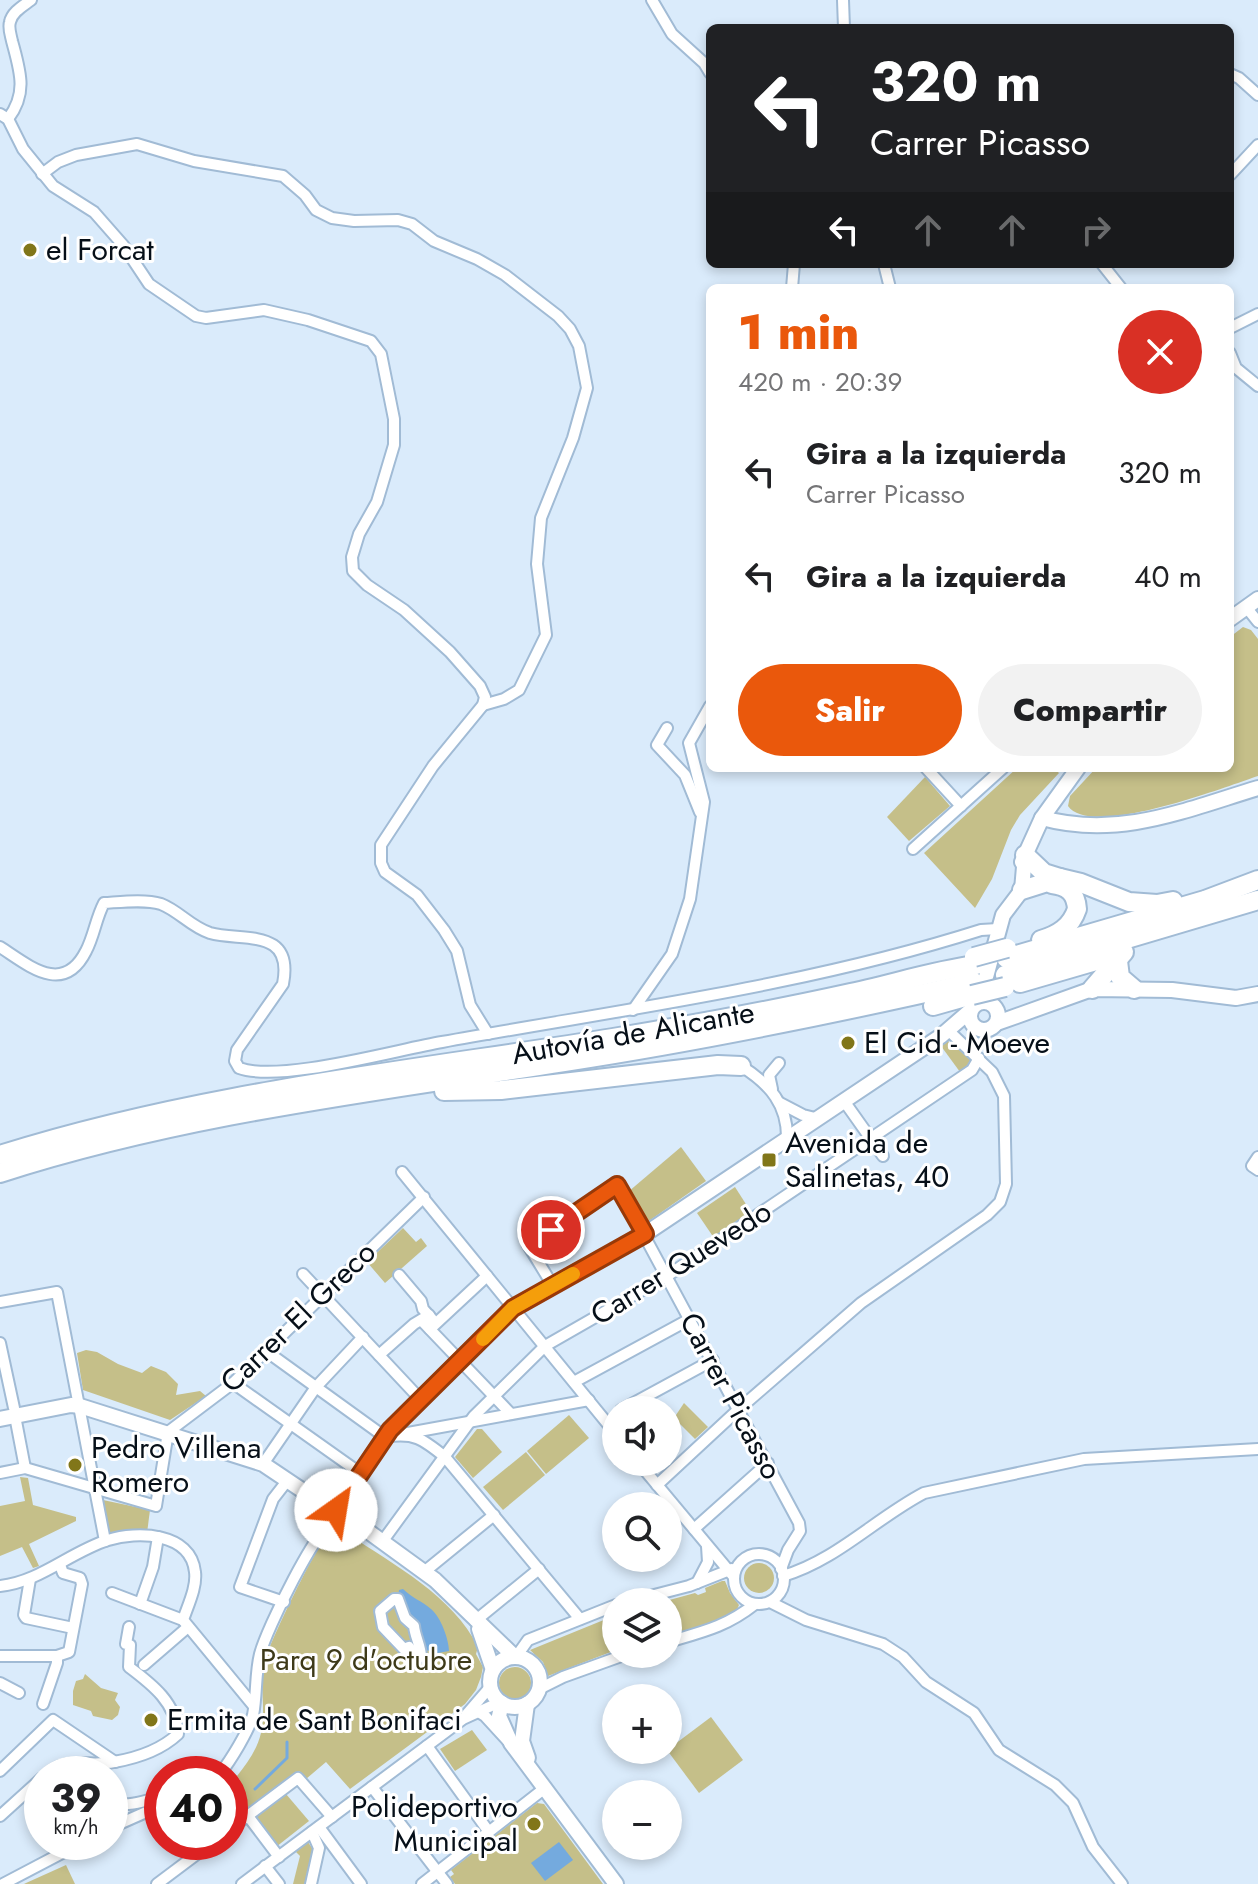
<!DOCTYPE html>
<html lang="es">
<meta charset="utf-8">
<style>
:root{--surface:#fff;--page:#f2f2f2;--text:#202124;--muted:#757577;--accent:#ea580c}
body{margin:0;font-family:Jost,sans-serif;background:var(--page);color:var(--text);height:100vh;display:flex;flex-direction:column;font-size:30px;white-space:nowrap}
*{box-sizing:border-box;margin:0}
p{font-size:26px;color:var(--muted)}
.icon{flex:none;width:44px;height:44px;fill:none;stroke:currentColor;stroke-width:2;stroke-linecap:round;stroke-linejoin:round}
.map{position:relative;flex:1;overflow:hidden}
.drawer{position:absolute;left:706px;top:284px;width:528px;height:488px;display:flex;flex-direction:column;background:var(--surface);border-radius:12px;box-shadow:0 4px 12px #0003}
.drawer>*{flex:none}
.guide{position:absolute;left:706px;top:24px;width:528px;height:244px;border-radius:12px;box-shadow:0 4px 12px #0003;background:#202124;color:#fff;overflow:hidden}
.buttons{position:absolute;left:602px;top:1396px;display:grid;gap:16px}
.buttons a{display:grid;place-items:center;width:80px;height:80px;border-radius:50%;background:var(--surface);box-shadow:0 4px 12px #0003;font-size:40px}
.speed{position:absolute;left:24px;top:1756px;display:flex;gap:16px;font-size:40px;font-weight:700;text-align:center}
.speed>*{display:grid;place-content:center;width:104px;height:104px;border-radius:50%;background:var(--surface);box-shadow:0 4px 12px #0003;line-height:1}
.speed small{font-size:20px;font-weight:400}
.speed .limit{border:12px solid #d22;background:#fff;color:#111}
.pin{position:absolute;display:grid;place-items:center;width:68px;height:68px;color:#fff;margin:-34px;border:4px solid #fff;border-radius:50%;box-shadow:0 2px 8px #0007}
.me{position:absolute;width:88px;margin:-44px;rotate:32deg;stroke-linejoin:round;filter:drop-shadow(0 0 6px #0008)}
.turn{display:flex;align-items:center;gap:28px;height:168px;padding:0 32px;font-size:36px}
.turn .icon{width:104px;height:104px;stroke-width:2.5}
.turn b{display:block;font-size:56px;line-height:68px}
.lanes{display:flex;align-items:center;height:76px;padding:0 32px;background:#0003;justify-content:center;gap:40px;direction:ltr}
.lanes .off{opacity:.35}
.round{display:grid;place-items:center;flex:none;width:84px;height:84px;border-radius:42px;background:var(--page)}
.overview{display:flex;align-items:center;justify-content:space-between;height:136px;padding:0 32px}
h1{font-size:48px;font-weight:800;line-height:60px;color:var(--accent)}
.action{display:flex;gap:16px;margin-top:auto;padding:16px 32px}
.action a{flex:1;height:92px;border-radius:48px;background:var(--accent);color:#fff;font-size:32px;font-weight:800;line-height:92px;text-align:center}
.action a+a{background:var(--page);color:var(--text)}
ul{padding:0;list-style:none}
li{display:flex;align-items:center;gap:24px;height:104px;padding:0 32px}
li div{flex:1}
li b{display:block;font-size:30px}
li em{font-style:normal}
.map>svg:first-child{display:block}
.green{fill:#c5bf89}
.water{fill:#74aade}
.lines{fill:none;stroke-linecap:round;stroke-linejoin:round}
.stream{stroke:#74aade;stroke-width:3}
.street-casing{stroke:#a1bbd5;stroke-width:14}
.secondary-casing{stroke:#a1bbd5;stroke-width:18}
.highway-casing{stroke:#a1bbd5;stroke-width:22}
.street{stroke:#fff;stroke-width:10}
.secondary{stroke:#fff;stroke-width:14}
.highway{stroke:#fff;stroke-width:18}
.highway-bridge-casing{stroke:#a1bbd5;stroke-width:22;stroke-linecap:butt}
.highway-bridge{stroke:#fff;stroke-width:18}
.route-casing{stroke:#983908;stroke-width:20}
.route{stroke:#ea580c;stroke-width:14}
.slow{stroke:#f59e0b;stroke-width:14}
.poi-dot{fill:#817619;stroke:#fff;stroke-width:3}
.labels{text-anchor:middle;stroke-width:6;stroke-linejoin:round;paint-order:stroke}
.poi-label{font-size:30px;fill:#060f18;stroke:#fff;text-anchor:start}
.street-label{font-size:30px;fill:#060f18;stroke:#fff}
.park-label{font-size:30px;fill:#3e3a19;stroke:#fff}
</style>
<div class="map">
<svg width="1258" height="1884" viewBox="0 0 1258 1884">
<rect width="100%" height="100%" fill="#daebfb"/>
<!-- green -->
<g class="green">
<path d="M 1243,627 L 1251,630 L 1258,639 L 1258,776 C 1225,787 1091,839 1068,806 L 1070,796 L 1096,768 L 1230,768 L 1230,637 Z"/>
<polygon points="1017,768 1054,768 1059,773 1020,815 1011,830 992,879 975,908 924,853"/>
<polygon points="925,777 950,806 909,841 887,817"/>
<polygon points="948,1041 971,1059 971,1065 960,1072 941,1046"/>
<polygon points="681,1147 706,1181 646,1223 628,1192"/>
<polygon points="735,1187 751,1212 714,1238 697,1213"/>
<polygon points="403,1228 416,1242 421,1238 427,1246 385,1283 367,1262"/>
<polygon points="86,1350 97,1352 118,1364 142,1373 151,1366 166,1372 178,1384 176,1395 200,1391 206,1396 170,1420 83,1390 77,1353"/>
<polygon points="684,1403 708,1427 695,1439 674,1418"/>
<polygon points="569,1415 589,1438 546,1474 527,1451"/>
<polygon points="477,1429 482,1429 502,1452 473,1478 455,1457"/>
<polygon points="526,1452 545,1475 503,1510 483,1487"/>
<polygon points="20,1477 28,1478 33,1505 76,1517 76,1521 29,1544 39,1566 33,1568 22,1547 0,1556 0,1506 25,1501"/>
<polygon points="103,1500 150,1510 147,1533 107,1533"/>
<path d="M 332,1529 L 348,1534 C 394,1565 453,1596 478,1647 L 476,1654 L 483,1667 L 481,1677 L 476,1690 L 465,1704 L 350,1789 L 326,1762 L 306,1779 L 299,1771 L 247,1810 L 230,1788 L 240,1780 L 237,1776 C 247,1763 257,1750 261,1733 C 266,1712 260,1688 263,1666 C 267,1647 320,1537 332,1529 Z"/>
<circle cx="759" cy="1578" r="15"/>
<path d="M 722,1581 L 725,1581 L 730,1593 L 739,1605 C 732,1626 688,1629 668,1634 L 668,1602 L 662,1602 L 695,1593 L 698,1595 L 706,1592 L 705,1588 Z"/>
<polygon points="616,1615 616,1650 548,1676 543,1662 530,1650"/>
<circle cx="515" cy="1683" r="16"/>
<polygon points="85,1674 101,1688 118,1693 115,1700 120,1707 118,1715 112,1720 93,1716 91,1711 73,1705 73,1691 76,1681 83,1679"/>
<polygon points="711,1717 743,1760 699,1793 667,1750"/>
<polygon points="472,1730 487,1750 455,1771 440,1749"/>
<polygon points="286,1794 309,1821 276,1847 253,1819"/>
<polygon points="537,1803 544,1804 603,1884 455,1884 450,1877 454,1874 451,1870"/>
<polygon points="308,1842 314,1851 305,1884 293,1884 300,1856 296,1852"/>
<polygon points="66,1865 75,1884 24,1884 26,1883"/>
</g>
<!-- water -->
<g class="water">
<path d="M 403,1589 C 412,1598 422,1601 431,1609 C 441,1617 449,1640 449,1651 L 438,1653 L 421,1649 L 398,1599 L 399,1590 Z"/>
<polygon points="559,1842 573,1860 545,1881 531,1863"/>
</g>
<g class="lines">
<!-- stream -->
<polyline class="stream" points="255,1789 287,1758 287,1742"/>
<defs>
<g id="street">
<polyline points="652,0 672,34 704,63 710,73"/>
<polyline points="843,0 844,28"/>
<polyline points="1230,74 1239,78 1258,95"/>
<polyline points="0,114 8,119 23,149 53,186 94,212 123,245 149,284 196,316 206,318 264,310 308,320 371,341 381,354 394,419 394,445 377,502 359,534 352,557 353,571 367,585 404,610 450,652 480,686 485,697 483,705 433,766 381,845 381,863 385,872 417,895 444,930 457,951 470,1005 488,1034"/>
<path d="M 8,119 C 28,93 20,71 12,41 C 11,36 8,28 10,22 C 12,12 23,6 31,0"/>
<polyline points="42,174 58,162 76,155 137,144 194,161 283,176 305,195 316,210 332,218 354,221 398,220 412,224 434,241 477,259 505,275 558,316 570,329 579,346 587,388 573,438 541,518 537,564 546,635 519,690 504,699 483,705"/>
<polyline points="1230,175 1258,145"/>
<polyline points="884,264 890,288"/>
<polyline points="1102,264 1121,288"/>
<polyline points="792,288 794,264"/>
<polyline points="1230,328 1258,314"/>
<polyline points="1230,353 1236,368 1258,386"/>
<polyline points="1246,607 1258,622"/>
<polyline points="667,728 657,745 685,775 700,812"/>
<polyline points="926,768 961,806"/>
<polyline points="913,849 1003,768"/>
<path d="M 0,947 C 27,964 63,997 86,951 C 94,936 96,918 104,903 C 121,902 145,899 161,904 C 179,911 191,927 210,933 C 243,942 294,927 283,984 L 237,1050 L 235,1061 L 239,1068 C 280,1083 395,1050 442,1042 C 623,1009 805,986 981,930 L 998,929"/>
<polyline points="633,1010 672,954 690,899 704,802 689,743 710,706"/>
<path d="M 741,1066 C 770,1084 788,1105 787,1140"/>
<polyline points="772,1089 769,1075 779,1063"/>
<polyline points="844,1101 883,1156"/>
<polyline points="780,1103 803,1115 819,1119"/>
<polyline points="1258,1157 1252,1166 1258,1170"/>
<polyline points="402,1172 616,1434"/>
<polyline points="303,1274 421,1400"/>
<polyline points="399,1275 421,1301 423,1309 432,1319"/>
<polyline points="553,1286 528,1245 617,1185 799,1523 800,1531 788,1550 781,1569"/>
<polyline points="0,1302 57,1292 105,1541"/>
<polyline points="422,1321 511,1414"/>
<polyline points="430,1329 487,1276"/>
<polyline points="0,1343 14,1408"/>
<path d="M 266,1351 L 385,1437 C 414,1432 423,1439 445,1457 L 580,1619"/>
<polyline points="379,1355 414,1324 429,1315"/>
<polyline points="574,1382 690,1319"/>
<polyline points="233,1383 360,1473"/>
<polyline points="621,1410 713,1360"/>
<polyline points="15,1416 25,1468"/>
<polyline points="408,1433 589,1400"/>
<polyline points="638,1462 734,1577"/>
<polyline points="263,1464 316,1387 363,1337"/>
<polyline points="0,1473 25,1468 156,1506 168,1432 233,1383 424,1197"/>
<polyline points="657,1485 739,1409 861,1303 987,1215 1000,1202 1006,1184 1004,1096 992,1072 950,1032"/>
<polyline points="694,1529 768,1463"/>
<polyline points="382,1542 474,1416 545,1346 667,1276 972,1070 979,1058"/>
<circle cx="759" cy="1579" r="25"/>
<polyline points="424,1572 494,1515"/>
<path d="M 783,1576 C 837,1560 876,1518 924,1493 L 1084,1459 L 1258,1449"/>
<polyline points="30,1579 24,1615 26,1618 73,1628"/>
<polyline points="697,1583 708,1562 707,1546"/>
<path d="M 0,1586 C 40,1582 70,1552 108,1540 C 137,1531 191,1532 195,1572 C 197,1587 188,1605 183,1620 L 253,1705"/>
<polyline points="112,1593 183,1620"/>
<path d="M 394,1599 L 398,1599 L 405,1618 L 414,1626 C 415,1637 421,1646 421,1657 L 412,1653 L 409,1647 L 404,1649 L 383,1627 L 380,1611 Z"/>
<polyline points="284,1602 240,1587 273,1499 287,1481"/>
<polyline points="627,1602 689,1586 732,1569"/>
<polyline points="770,1602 806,1620 883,1644 903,1657 926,1682 974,1713 999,1750 1055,1785 1073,1803 1093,1847 1122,1884"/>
<polyline points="140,1604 153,1567 158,1537"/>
<polyline points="475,1621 539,1569"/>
<path d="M 668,1642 C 702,1632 726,1627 755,1604"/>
<polyline points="0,1656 57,1656 69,1652 82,1584 80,1578 63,1573 60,1565"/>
<polyline points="516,1657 528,1640 616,1605"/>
<polyline points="144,1665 188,1627"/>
<polyline points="0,1683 19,1693"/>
<polyline points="539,1689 563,1677 627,1654"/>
<polyline points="43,1704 57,1663 57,1656"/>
<polyline points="477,1711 485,1716 507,1740"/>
<polyline points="466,1715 491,1686"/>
<polyline points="427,1746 489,1832"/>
<polyline points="0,1771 53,1720 115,1762"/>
<path d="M 47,1774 C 66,1756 90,1767 114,1762 C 137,1758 162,1749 178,1734 C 176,1703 153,1685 129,1667 L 130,1645 L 126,1644 L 129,1627"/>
<path d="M 220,1774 C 230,1761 249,1731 253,1715 C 257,1695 255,1674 260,1654 C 267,1628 316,1528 337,1516"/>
<polyline points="372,1787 447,1884"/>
<path d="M 110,1802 C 127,1808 145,1801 162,1796"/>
<polyline points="0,1816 42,1778"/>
<polyline points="248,1816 279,1857"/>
<polyline points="319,1827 361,1884"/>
<polyline points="110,1828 162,1805"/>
<polyline points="230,1829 298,1778 332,1817"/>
<polyline points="265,1866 279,1884"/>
<polyline points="3,1884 83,1842"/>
<polyline points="157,1884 213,1842"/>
<polyline points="242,1884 463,1719 500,1702"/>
<polyline points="311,1884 319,1848 312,1832"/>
<polyline points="422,1884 545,1788"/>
</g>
<g id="secondary">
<polyline points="1230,619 1258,599"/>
<path d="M 1042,818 C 1119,839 1185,810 1258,788"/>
<polyline points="1022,862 1042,818 1078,768"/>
<polyline points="977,999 983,988 1003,915 1022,890 1025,855"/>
<circle cx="984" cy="1016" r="14"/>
<polyline points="997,1023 1092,989 1172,990 1236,998 1258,994"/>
<polyline points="0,1419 71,1405 80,1406 263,1464 336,1513"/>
<polyline points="336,1513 348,1490 390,1430 513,1308 645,1234 941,1036 971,1010"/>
<polyline points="347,1516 435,1580 515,1657"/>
<polyline points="479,1629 493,1670"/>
<circle cx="515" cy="1682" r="25"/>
<polyline points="502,1703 499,1716 511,1743 616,1884"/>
<polyline points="527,1704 522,1741 528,1758"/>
</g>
<g id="highway">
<polyline points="1025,855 1044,873 1060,878"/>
<polyline points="1022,890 1060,878 1081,883 1129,902 1157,904 1173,901"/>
<path d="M 1041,940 C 1058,935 1071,927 1077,909 C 1076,893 1068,886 1052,884"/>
<polyline points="1006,958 1205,900 1258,880"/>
<polyline points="1118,961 1120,977 1134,989"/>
<polyline points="1005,975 1258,900"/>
<polyline points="1020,983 1106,958"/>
<polyline points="1092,989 1124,952"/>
<polyline points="933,1006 972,995"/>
<polyline points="444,1091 501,1090 718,1065 741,1066"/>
<path d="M 0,1155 C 199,1092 408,1071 613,1038 C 691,1025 769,1011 846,994 C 890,985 932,971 976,965"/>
<path d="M 0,1173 C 183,1114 374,1092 564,1062 C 701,1041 838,1013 974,982"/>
</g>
</defs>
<!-- street casing -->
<use href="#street" class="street-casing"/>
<!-- secondary casing -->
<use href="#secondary" class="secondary-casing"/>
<!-- highway casing -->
<use href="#highway" class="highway-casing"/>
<!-- street -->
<use href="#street" class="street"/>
<!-- secondary -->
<use href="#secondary" class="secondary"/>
<!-- highway -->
<use href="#highway" class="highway"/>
<defs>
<g id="highway-bridge">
<polyline points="974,957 1007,948"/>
<polyline points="972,995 1005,987"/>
</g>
</defs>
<!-- highway-bridge casing -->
<use href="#highway-bridge" class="highway-bridge-casing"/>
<!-- highway-bridge -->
<use href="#highway-bridge" class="highway-bridge"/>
</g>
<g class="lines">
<defs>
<polyline id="route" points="336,1510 390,1430 513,1308 645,1234 617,1185 551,1230"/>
</defs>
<!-- route casing -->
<use href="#route" class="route-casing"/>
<!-- route -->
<use href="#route" class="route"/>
<!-- slow -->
<polyline class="slow" points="483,1339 513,1308 573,1274"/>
</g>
<!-- markers -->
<g class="poi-dot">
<circle cx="30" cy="250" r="8"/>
<circle cx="848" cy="1043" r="8"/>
<rect x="761" y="1152" width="16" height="16" rx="4"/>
<circle cx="75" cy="1465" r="8"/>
<circle cx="151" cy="1720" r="8"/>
<circle cx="534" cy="1824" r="8"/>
</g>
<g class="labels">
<!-- poi labels -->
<g class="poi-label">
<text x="46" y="260">el Forcat</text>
<text x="864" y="1053">El Cid - Moeve</text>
<text x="785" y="1153">Avenida de<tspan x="785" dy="34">Salinetas, 40</tspan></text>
<text x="91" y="1458">Pedro Villena<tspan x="91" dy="34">Romero</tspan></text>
<text x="167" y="1730">Ermita de Sant Bonifaci</text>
<text x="518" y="1817" text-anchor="end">Polideportivo<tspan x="518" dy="34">Municipal</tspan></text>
</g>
<!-- street labels -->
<g class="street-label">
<text transform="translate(633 1033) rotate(-10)" y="10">Autovía de Alicante</text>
<text transform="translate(681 1263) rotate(-32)" y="10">Carrer Quevedo</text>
<text transform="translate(298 1317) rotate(-44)" y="10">Carrer El Greco</text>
<text transform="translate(731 1396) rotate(62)" y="10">Carrer Picasso</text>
</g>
<!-- park labels -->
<g class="park-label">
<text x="366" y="1670">Parq 9 d'octubre</text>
</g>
</g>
</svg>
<div class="buttons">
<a><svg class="icon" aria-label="sound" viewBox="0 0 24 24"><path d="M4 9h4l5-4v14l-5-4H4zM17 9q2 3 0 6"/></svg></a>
<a><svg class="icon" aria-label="search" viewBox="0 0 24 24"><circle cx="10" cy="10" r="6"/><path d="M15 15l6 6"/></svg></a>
<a><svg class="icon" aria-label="layers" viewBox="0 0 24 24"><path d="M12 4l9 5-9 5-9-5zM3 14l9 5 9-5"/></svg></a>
<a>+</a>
<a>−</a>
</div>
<div class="speed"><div>39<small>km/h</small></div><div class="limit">40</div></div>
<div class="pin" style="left:551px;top:1230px;background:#d93025"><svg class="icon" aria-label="arrive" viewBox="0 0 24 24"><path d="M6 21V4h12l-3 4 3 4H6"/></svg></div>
<svg class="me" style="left:336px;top:1510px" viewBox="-20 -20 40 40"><circle r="19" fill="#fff"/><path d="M0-13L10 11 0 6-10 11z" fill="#ea580c"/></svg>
<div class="guide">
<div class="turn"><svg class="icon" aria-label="left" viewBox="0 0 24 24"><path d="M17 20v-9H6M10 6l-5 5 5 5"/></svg><div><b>320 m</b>Carrer Picasso</div></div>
<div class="lanes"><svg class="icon" aria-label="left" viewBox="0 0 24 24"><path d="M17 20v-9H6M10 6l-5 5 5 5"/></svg><svg class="icon off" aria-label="ahead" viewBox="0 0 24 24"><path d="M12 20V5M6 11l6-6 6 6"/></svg><svg class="icon off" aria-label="ahead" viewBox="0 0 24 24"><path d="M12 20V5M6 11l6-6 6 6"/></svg><svg class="icon off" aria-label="right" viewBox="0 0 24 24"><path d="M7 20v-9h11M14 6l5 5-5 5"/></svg></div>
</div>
<section class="drawer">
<div class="overview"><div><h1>1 min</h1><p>420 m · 20:39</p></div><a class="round" style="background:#d93025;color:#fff"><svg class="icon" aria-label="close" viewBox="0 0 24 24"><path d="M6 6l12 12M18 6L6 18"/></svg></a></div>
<ul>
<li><svg class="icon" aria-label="left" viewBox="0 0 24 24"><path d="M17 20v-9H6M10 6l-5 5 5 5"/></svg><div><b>Gira a la izquierda</b><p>Carrer Picasso</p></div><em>320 m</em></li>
<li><svg class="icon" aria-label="left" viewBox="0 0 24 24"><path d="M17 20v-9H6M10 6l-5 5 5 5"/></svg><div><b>Gira a la izquierda</b></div><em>40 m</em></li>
</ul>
<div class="action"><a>Salir</a><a>Compartir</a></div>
</section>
</div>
